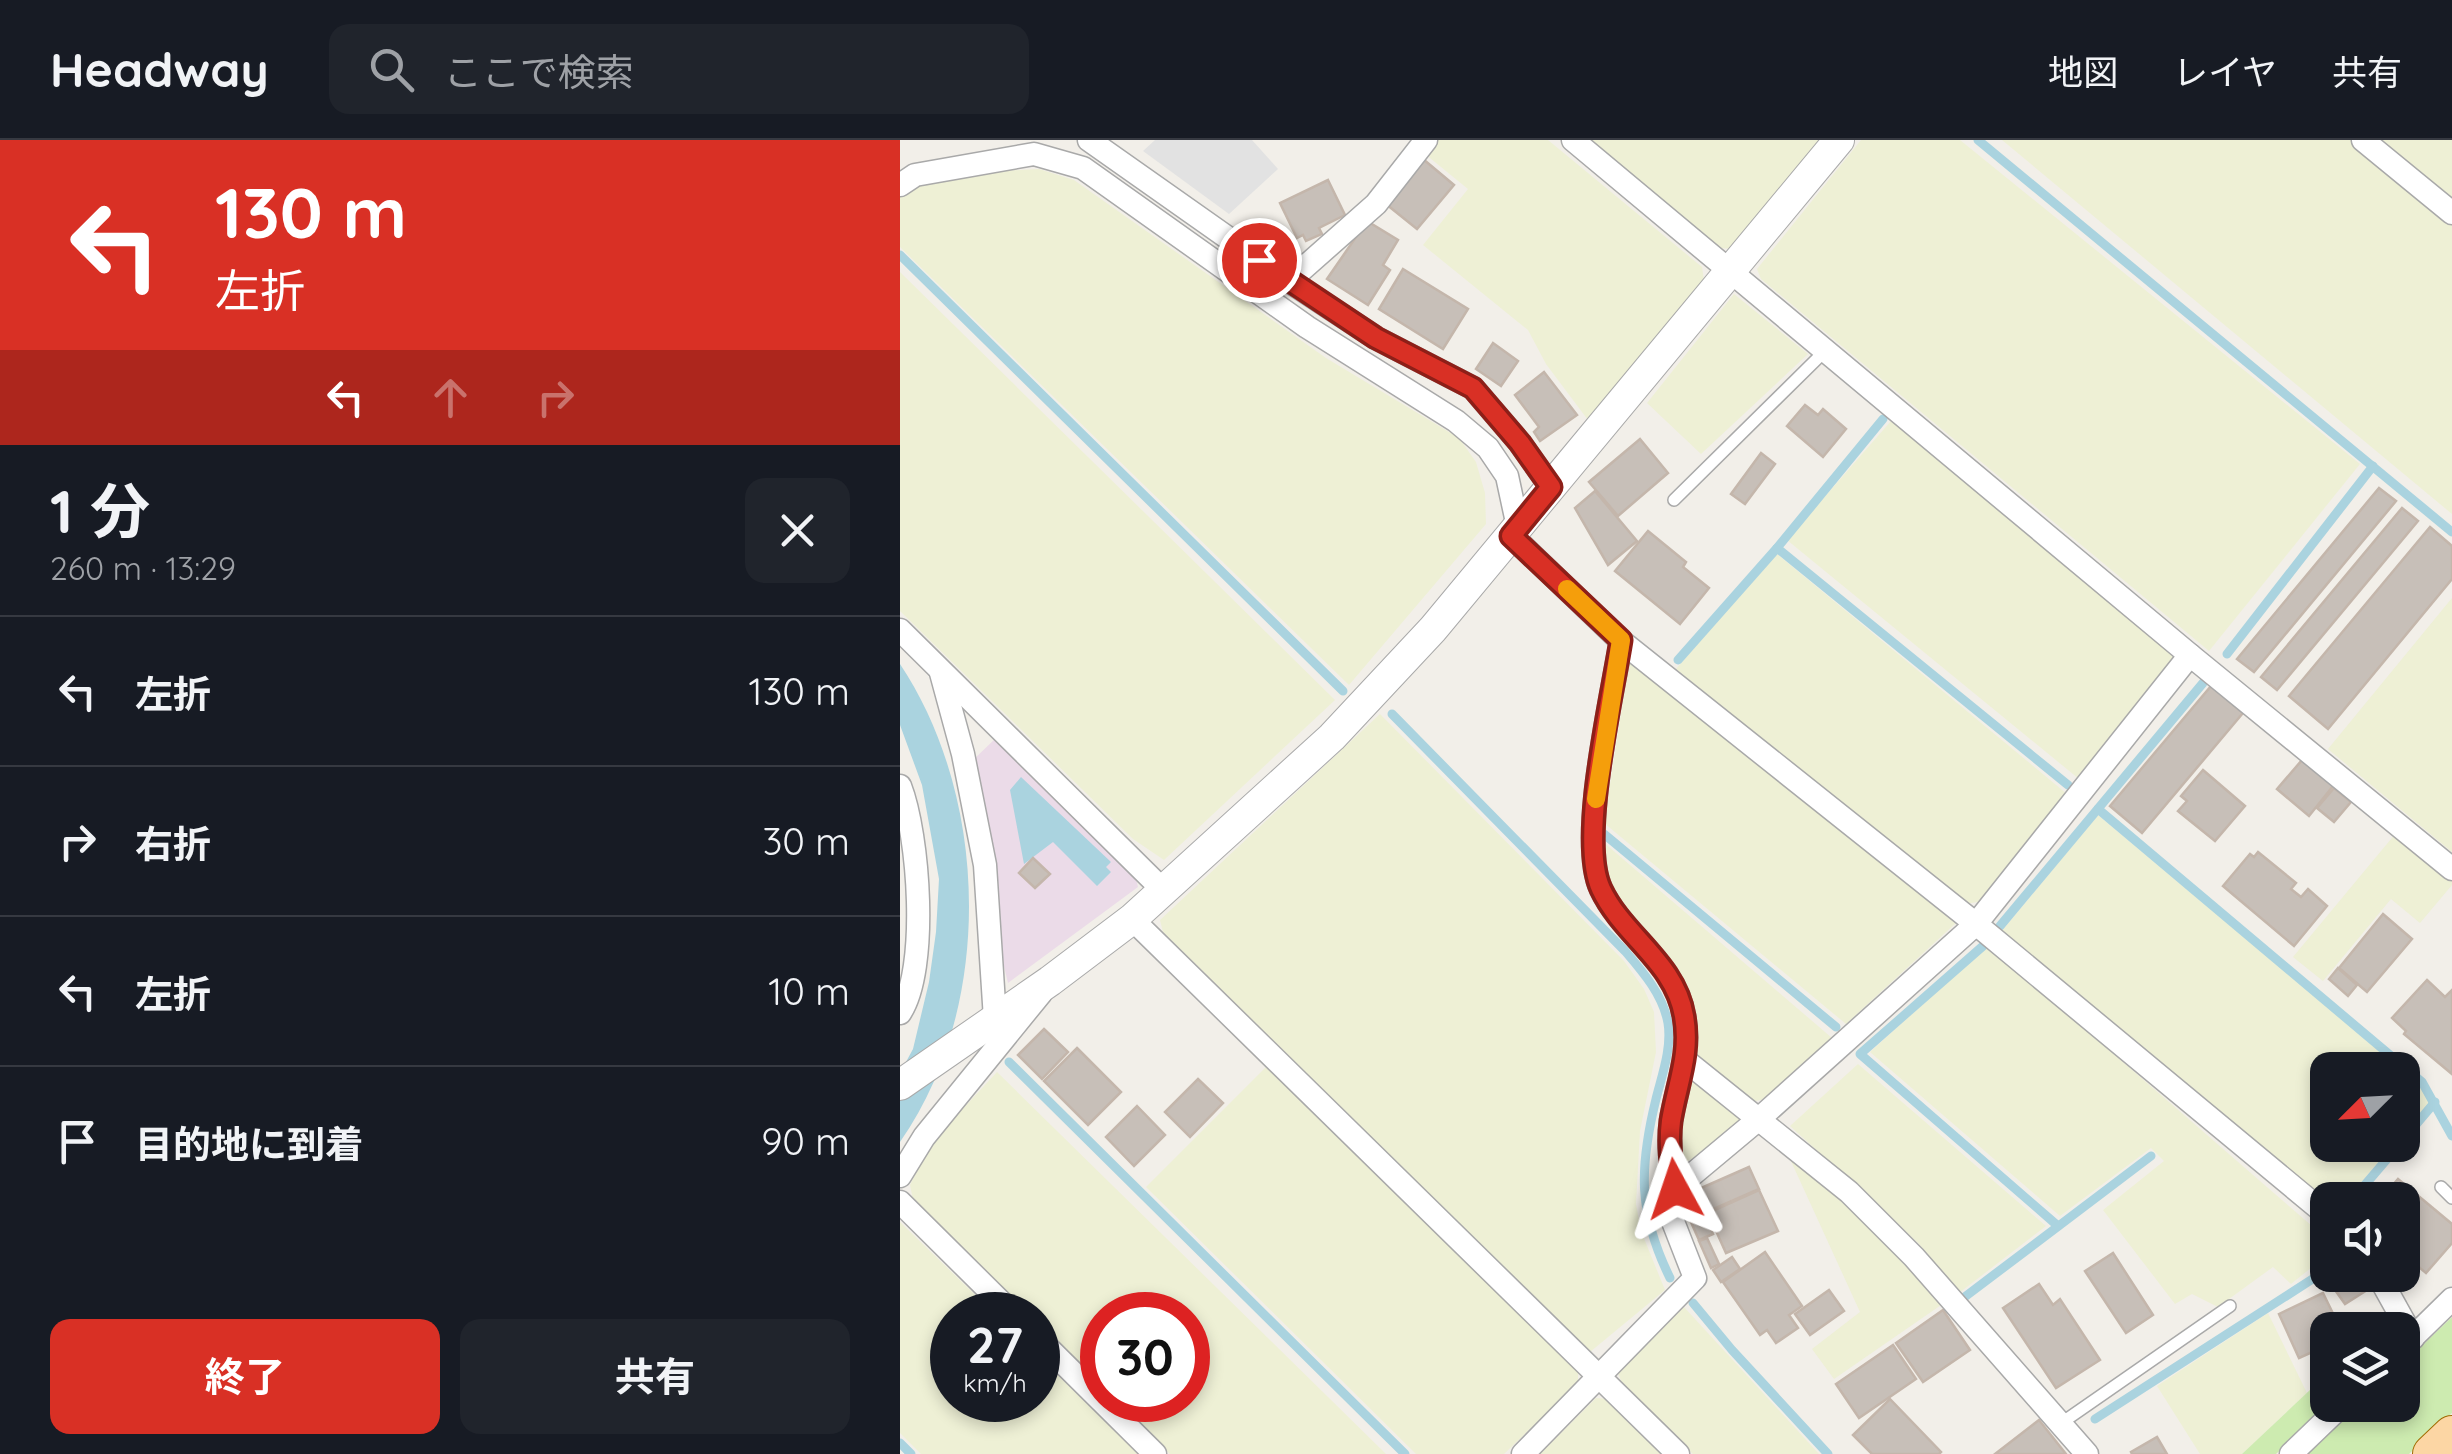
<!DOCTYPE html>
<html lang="ja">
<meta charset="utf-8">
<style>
:root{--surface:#171b24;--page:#20242c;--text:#f1f3f6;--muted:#9ea1a6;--line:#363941;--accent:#d93025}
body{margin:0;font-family:Quicksand,"Noto Sans JP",sans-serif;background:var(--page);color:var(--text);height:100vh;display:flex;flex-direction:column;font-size:38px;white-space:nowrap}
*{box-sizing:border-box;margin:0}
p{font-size:32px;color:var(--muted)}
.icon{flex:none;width:55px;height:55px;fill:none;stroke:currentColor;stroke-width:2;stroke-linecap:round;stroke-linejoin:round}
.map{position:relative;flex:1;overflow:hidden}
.sheet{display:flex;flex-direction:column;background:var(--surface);width:900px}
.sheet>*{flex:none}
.hud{background:#d93025;color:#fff;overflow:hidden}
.needle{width:65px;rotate:246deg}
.tools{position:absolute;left:1410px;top:912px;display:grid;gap:20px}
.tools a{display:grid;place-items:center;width:110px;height:110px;border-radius:20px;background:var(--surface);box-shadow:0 5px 15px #0003;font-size:50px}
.speed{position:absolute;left:30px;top:1152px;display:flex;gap:20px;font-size:50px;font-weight:700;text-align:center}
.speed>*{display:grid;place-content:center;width:130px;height:130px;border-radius:50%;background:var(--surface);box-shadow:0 5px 15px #0003;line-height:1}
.speed small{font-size:25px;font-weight:400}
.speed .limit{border:15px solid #d22;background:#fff;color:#111}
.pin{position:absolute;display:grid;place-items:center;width:85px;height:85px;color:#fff;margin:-42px;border:5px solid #fff;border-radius:50%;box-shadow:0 2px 10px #0007}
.me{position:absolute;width:110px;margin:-55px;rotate:355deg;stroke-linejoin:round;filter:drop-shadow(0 0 8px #0008)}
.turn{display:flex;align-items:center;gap:35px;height:210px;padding:0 50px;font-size:45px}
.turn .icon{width:130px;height:130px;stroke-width:2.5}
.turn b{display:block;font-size:70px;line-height:85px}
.lanes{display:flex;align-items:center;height:95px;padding:0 50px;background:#0003;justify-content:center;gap:50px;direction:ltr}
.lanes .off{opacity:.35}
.round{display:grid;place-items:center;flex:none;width:105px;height:105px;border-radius:20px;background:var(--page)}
.summary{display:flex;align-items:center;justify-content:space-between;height:170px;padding:0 50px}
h1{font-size:60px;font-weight:700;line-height:75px}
.button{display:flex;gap:20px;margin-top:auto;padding:20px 50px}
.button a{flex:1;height:115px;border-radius:20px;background:var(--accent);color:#fff;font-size:40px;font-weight:700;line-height:115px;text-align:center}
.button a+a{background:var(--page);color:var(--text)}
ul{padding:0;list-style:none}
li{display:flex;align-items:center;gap:30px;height:150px;padding:0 50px;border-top:2px solid var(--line)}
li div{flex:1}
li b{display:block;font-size:38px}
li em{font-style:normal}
header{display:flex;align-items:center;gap:60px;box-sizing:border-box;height:140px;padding:0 50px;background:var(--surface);border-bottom:2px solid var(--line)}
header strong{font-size:48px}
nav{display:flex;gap:55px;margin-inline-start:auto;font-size:35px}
.search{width:700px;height:90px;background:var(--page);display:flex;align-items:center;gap:25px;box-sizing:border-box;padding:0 35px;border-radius:20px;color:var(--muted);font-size:38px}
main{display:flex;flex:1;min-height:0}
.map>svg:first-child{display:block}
.industrial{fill:#ebdbe8}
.farmland{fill:#eef0d5}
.grass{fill:#cdebb0}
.parking{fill:#e2e2e2}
.water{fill:#aad3df}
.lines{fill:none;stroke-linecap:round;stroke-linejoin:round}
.stream{stroke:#aad3df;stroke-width:9}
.building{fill:#c7bfb8;stroke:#c4b6ab;stroke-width:2.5}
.service-casing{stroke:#a9a9a9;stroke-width:14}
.minor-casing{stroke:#a9a9a9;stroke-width:25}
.tertiary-casing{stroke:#a9a9a9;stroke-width:32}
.primary-casing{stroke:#a06b00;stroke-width:40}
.service{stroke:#fff;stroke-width:11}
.minor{stroke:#fff;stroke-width:22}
.tertiary{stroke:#fff;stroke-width:30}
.primary{stroke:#fcd6a4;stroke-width:38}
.route-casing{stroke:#8d1f18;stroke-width:25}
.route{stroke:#d93025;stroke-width:18}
.slow{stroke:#f59e0b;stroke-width:18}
</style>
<header>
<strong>Headway</strong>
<div class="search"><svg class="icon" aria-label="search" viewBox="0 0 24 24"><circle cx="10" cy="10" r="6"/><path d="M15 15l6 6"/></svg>ここで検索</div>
<nav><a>地図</a><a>レイヤ</a><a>共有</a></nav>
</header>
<main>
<section class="sheet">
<div class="hud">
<div class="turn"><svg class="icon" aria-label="left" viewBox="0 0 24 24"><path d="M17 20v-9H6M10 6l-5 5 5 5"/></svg><div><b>130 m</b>左折</div></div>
<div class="lanes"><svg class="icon" aria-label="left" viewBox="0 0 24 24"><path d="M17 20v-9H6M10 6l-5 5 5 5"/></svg><svg class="icon off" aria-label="ahead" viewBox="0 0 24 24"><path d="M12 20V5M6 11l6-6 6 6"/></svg><svg class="icon off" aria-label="right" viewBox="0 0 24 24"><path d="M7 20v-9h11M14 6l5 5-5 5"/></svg></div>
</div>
<div class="summary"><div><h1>1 分</h1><p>260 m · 13:29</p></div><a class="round"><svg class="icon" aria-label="close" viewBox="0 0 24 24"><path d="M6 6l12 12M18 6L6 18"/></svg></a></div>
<ul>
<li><svg class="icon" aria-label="left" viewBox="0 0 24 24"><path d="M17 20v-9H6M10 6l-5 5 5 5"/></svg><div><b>左折</b></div><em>130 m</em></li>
<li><svg class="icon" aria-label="right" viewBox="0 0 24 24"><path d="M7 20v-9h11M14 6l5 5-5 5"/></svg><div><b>右折</b></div><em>30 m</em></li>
<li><svg class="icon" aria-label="left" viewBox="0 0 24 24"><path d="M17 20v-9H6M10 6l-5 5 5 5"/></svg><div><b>左折</b></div><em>10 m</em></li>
<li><svg class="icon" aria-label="arrive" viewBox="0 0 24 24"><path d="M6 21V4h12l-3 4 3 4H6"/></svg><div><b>目的地に到着</b></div><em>90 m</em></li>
</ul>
<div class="button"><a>終了</a><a>共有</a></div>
</section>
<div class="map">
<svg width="1552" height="1314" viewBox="0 0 1552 1314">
<rect width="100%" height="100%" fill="#f2efe9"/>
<!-- industrial -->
<polygon class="industrial" points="97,597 235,734 238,747 108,843 95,789 94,729 82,650 72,621"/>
<!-- farmland -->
<g class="farmland">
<polygon points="537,0 648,0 802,127 804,140 688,280 646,224 628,190 523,105 568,49 525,14"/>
<polygon points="687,0 923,0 835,109 818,108"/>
<polygon points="961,0 1060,0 1460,324 1309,511 861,139 857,129"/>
<polygon points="1102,0 1453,0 1552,81 1552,374"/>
<polygon points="1480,0 1552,0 1552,59"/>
<polygon points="139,29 174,40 426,218 559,298 576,322 585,353 586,384 449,545 0,107 0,55 17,45 99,31"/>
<polygon points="0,132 435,560 264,720 233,699 0,471"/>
<polygon points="834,154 908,214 801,314 747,263"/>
<polygon points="991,281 1265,503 1276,519 1179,639 887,400"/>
<polygon points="876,413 1167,654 1078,762 1064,764 776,529"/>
<polygon points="1552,458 1552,712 1428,609"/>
<polygon points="730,516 1052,775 1056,783 946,884 704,683"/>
<polygon points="480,574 724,821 744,849 754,872 756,912 740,991 736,1064 741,1091 765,1150 690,1212 263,792 260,780"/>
<polygon points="1198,675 1519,944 1530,963 1503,994 1502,930 1428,930 1428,1005 1493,1005 1446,1060 1428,1060 1427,1063 1101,792"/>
<polygon points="1496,693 1552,741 1552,745 1520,783 1491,759 1423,841 1393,817"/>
<polygon points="702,701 932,898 865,959 851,962 795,918 795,888 707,743"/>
<polygon points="1088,805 1427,1099 1427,1115 1391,1144 1373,1127 1318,1167 1292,1154 1275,1164 1203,1070 1264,1021 1251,1008 1160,1076 970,912"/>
<polygon points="958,924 1146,1086 1059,1153 1018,1103 890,986"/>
<polygon points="368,925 678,1229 678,1243 604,1314 516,1314 246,1047"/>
<polygon points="97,932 486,1314 270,1314 215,1260 288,1260 288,1175 202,1175 202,1248 138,1184 138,1175 129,1175 13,1060 10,1045 30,1004"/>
<polygon points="792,933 845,979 805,1011 779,1026 777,983"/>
<polygon points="890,1019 944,1057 1044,1163 934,1239 912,1209 960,1172"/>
<polygon points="0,1082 96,1175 52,1175 52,1260 138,1260 138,1216 238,1314 21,1314 0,1293"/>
<polygon points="784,1167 919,1314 793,1314 722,1243 718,1233"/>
<polygon points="1368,1173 1407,1253 1342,1314 1300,1314 1257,1246"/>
<polygon points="696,1258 709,1259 765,1314 640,1314"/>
</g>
<!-- grass -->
<g class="grass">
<polygon points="1552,1177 1552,1273 1509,1314 1408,1314 1459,1265 1502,1265 1503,1224"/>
<polygon points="1427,1234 1428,1265 1376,1314 1342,1314"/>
</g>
<!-- parking -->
<polygon class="parking" points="255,0 352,0 378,29 329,74 243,11"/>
<!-- water -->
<g class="water">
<path d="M 0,524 C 90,659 94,868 0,1002 L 0,933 L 13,909 L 29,842 L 36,792 L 39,739 L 22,645 L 0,585 Z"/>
<polygon points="121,637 211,722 206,727 211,732 197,746 153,702 124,724 110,650"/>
</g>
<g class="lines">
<!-- stream -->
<g class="stream">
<polyline points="1078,0 1552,392"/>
<polyline points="0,115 443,551"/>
<polyline points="877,408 1168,645"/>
<polyline points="1327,514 1473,326"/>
<polyline points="778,520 877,408 983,279"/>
<path d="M 492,574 L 725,811 C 743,832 763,855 768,883 C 772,908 762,935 756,959 C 739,1028 738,1073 770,1138"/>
<polyline points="1198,669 1522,942 1552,996"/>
<polyline points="704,694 936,887"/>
<polyline points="1100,786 1303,543"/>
<polyline points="1083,806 960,914 1158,1086"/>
<polyline points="109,922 505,1314"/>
<polyline points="1502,1001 1535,962"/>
<polyline points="1452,1060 1499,1005"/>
<polyline points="1062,1159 1251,1016"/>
<polyline points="793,1163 832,1210 928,1314"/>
<polyline points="1195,1279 1428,1129"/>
<polyline points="0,1303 11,1314"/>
</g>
</g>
<!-- building -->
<g class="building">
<polygon points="523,19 554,45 517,89 486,64"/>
<polygon points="428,40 445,75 419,88 422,94 406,101 403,95 397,98 380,63"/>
<polygon points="467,81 498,100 483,125 490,130 468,165 427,139"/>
<polygon points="503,129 568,169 543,209 479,169"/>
<polygon points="593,203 618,221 601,246 576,229"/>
<polygon points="644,232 677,275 640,301 634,292 639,287 615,255"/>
<polygon points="905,265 918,275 923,269 946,289 923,317 887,286"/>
<polygon points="740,299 768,333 718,376 689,342"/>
<polygon points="861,313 875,324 845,364 831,354"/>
<polygon points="1479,348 1496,361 1354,532 1337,519"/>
<polygon points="695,351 737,401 708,425 675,368"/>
<polygon points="1502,368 1518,381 1377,550 1361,537"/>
<polygon points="1530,387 1552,406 1552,439 1428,589 1389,556"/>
<polygon points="748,391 786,422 783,427 809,448 780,484 715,431"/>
<polygon points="1311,546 1343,573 1242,693 1210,666"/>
<polygon points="1402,620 1433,646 1409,676 1377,649"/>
<polygon points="1303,630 1345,666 1315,701 1278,671 1287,661 1281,656"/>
<polygon points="1434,648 1451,662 1434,682 1417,668"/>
<polygon points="1358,712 1396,743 1391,749 1401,757 1408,749 1427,766 1394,806 1323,746 1350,714 1354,717"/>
<polygon points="133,718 150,734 135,748 119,733"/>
<polygon points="1483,774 1512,799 1467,852 1439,828"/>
<polygon points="1438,828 1457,845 1448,856 1429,839"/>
<polygon points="1527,840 1545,857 1552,850 1552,934 1504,894 1506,891 1492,878"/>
<polygon points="144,889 168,912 142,939 118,915"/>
<polygon points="177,908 221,952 188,985 144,941"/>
<polygon points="298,939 323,963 290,997 265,972"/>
<polygon points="237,966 265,995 234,1026 206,997"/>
<polygon points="849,1027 859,1049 809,1071 799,1049"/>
<polygon points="1498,1039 1552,1084 1552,1103 1526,1133 1502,1113 1502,1060 1480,1060"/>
<polygon points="859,1050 878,1091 826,1113 808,1073"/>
<polygon points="804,1074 813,1094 799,1100 790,1080"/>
<polygon points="807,1098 819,1124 811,1128 799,1101"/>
<polygon points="865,1112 902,1166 889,1175 898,1188 876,1203 867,1190 860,1195 823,1142"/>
<polygon points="1213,1113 1253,1175 1226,1193 1185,1131"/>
<polygon points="832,1117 840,1129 821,1142 813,1130"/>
<polygon points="1436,1135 1464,1135 1472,1147 1445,1164 1428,1140"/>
<polygon points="1139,1144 1153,1165 1160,1159 1200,1220 1156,1248 1103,1168"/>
<polygon points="929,1150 944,1171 910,1195 895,1174"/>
<polygon points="1423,1153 1441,1190 1428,1190 1428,1205 1399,1218 1379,1174"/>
<polygon points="1043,1170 1070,1210 1023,1242 996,1203"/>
<polygon points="993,1205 1016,1239 959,1278 936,1244"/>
<polygon points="990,1259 1041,1312 1039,1314 972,1314 953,1295"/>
<polygon points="1139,1280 1166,1314 1095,1314"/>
<polygon points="1257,1297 1267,1314 1232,1314 1231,1312"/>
</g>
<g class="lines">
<defs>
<g id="service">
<polyline points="774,360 926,210"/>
<polyline points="1541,1047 1552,1058"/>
<polyline points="1160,1284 1330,1166"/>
</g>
<g id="minor">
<polyline points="189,0 389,141 476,198 573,248 620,303 651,347"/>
<polyline points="673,0 1290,515 1552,729"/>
<polyline points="1463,0 1552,73"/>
<polyline points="0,45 15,35 134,14 183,28 407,187 556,281 588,308 607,336 618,387"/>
<polyline points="389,141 476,64 526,0"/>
<polyline points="611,395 721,501 1076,784 1428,1076"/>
<polyline points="0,490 263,750"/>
<path d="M 721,501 C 712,558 678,700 701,749 C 723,796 775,822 784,876 C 791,914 777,944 771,981 C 768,1004 771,1026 775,1049"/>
<polyline points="41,533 63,614 85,725 95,879"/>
<path d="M 0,646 C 19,695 29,829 0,873"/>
<polyline points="232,779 778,1314"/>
<polyline points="786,921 949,1052 1014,1117 1187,1314"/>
<polyline points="0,1036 24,997 141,853"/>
<polyline points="0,1062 114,1175"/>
<polyline points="1478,1135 1513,1198"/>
<polyline points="138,1198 255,1314"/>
<polyline points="1504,1206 1552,1159"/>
<polyline points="623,1314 795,1138 772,1079 775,1049 860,978 1076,784 1290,515"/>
<polyline points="1391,1314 1442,1265"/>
</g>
<polyline id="tertiary" points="0,945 150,841 232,779 432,597 533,489 939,0"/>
<polyline id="primary" points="1532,1314 1552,1295"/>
</defs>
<!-- service casing -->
<use href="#service" class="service-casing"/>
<!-- minor casing -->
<use href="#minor" class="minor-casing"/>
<!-- tertiary casing -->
<use href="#tertiary" class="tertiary-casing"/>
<!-- primary casing -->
<use href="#primary" class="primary-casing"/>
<!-- service -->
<use href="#service" class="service"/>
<!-- minor -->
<use href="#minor" class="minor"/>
<!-- tertiary -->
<use href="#tertiary" class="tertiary"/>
<!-- primary -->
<use href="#primary" class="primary"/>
</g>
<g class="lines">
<defs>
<path id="route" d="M 359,120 L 476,198 L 573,248 L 620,303 L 651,347 L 611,396 L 721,500 C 712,558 678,700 701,749 C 723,796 775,822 784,876 C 791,914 777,944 771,981 C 768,1004 771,1026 775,1049"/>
</defs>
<!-- route casing -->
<use href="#route" class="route-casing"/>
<!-- route -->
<use href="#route" class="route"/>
<!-- slow -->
<polyline class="slow" points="667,449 721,500 696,659"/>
</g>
</svg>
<div class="tools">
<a><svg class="needle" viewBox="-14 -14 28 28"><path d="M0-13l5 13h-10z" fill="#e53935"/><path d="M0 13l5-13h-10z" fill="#9ea1a6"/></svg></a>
<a><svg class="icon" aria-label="sound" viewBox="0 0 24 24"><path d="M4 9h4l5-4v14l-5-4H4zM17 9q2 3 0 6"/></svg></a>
<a><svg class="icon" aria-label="layers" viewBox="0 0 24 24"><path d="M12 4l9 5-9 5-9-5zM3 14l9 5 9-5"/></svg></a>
</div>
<div class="speed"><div>27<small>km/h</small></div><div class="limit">30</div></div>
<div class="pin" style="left:359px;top:120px;background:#d93025"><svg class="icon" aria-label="arrive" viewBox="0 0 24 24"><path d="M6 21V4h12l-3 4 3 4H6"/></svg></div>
<svg class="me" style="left:775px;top:1049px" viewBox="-20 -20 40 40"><path d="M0-17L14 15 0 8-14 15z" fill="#d93025" stroke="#fff" stroke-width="4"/></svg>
</div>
</main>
